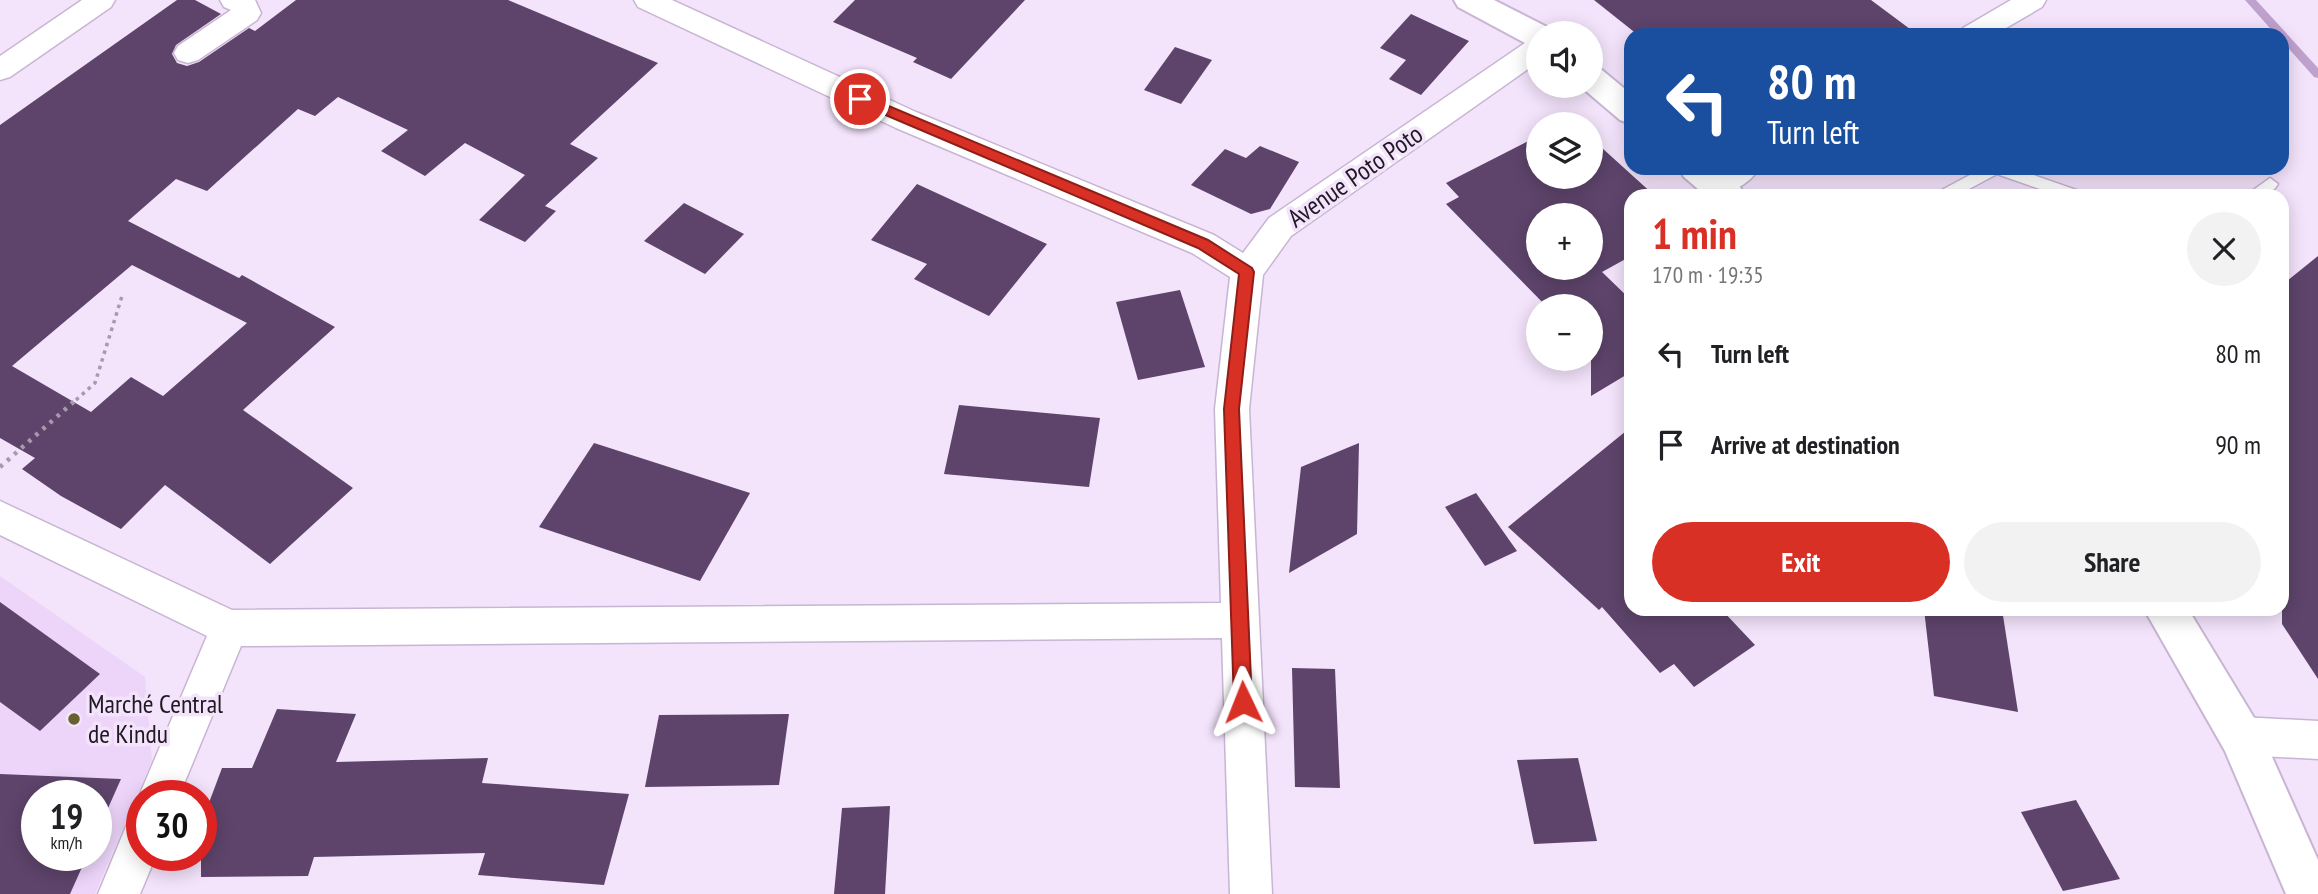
<!DOCTYPE html>
<meta charset="utf-8">
<style>
:root{--surface:#fff;--page:#f2f2f2;--text:#202124;--muted:#757577;--accent:#d93025}
body{margin:0;font-family:"PT Sans Narrow",sans-serif;background:var(--page);color:var(--text);height:100vh;display:flex;flex-direction:column;font-size:26px;white-space:nowrap}
*{box-sizing:border-box;margin:0}
p{font-size:23px;color:var(--muted)}
.icon{flex:none;width:38px;height:38px;fill:none;stroke:currentColor;stroke-width:2;stroke-linecap:round;stroke-linejoin:round}
.map{position:relative;flex:1;overflow:hidden}
.sheet{position:absolute;left:1624px;top:189px;width:665px;height:427px;display:flex;flex-direction:column;background:var(--surface);border-radius:21px;box-shadow:0 4px 18px #0003}
.sheet>*{flex:none}
.banner{position:absolute;left:1624px;top:28px;width:665px;height:147px;border-radius:21px;box-shadow:0 4px 18px #0003;background:#1a4fa0;color:#fff;overflow:hidden}
.controls{position:absolute;left:1526px;top:21px;display:grid;gap:14px}
.controls a{display:grid;place-items:center;width:77px;height:77px;border-radius:50%;background:var(--surface);box-shadow:0 4px 18px #0003;font-size:35px}
.speed{position:absolute;left:21px;top:780px;display:flex;gap:14px;font-size:35px;font-weight:700;text-align:center}
.speed>*{display:grid;place-content:center;width:91px;height:91px;border-radius:50%;background:var(--surface);box-shadow:0 4px 18px #0003;line-height:1}
.speed small{font-size:18px;font-weight:400}
.speed .limit{border:10px solid #d22;background:#fff;color:#111}
.pin{position:absolute;display:grid;place-items:center;width:60px;height:60px;color:#fff;margin:-30px;border:4px solid #fff;border-radius:50%;box-shadow:0 2px 7px #0007}
.me{position:absolute;width:77px;margin:-38px;rotate:358deg;stroke-linejoin:round;filter:drop-shadow(0 0 5px #0008)}
.turn{display:flex;align-items:center;gap:24px;height:147px;padding:0 28px;font-size:32px}
.turn .icon{width:91px;height:91px;stroke-width:2.5}
.turn b{display:block;font-size:49px;line-height:60px}
.round{display:grid;place-items:center;flex:none;width:74px;height:74px;border-radius:37px;background:var(--page)}
.summary{display:flex;align-items:center;justify-content:space-between;height:119px;padding:0 28px}
h1{font-size:42px;font-weight:700;line-height:52px;color:var(--accent)}
.primary-button{display:flex;gap:14px;margin-top:auto;padding:14px 28px}
.primary-button a{flex:1;height:80px;border-radius:42px;background:var(--accent);color:#fff;font-size:28px;font-weight:700;line-height:80px;text-align:center}
.primary-button a+a{background:var(--page);color:var(--text)}
ul{padding:0;list-style:none}
li{display:flex;align-items:center;gap:21px;height:91px;padding:0 28px}
li div{flex:1}
li b{display:block;font-size:26px}
li em{font-style:normal}
.map>svg:first-child{display:block}
.built{fill:#edd5fa;fill-rule:evenodd}
.lines{fill:none;stroke-linecap:round;stroke-linejoin:round}
.stream{fill:#bfa1ce;fill-rule:evenodd}
.building{fill:#5e446b;fill-rule:evenodd}
.lane-casing{stroke:#c8b5d3;stroke-width:3}
.street-casing{stroke:#c8b5d3;stroke-width:3}
.primary-casing{stroke:#c8b5d3;stroke-width:4}
.path-far1{stroke:#a69aad;stroke-width:3.5;stroke-dasharray:3.5 4.5;stroke-linecap:butt}
.path{stroke:#a69aad;stroke-width:4.5;stroke-dasharray:3.5 6;stroke-linecap:butt}
.lane{fill:#fff;fill-rule:evenodd}
.street{fill:#fff;fill-rule:evenodd}
.primary{fill:#fff;fill-rule:evenodd}
.route{fill:#d93025;stroke:#8d1f18;stroke-width:2}
.poi-dot{fill:#66612e;stroke:#f3e3fb;stroke-width:2.5}
.labels{text-anchor:middle;stroke-width:7;stroke-linejoin:round;paint-order:stroke}
.street-label{font-size:26px;fill:#201924;stroke:#f3e3fb}
.poi-label{font-size:26px;fill:#201924;stroke:#f3e3fb;text-anchor:start}
</style>
<div class="map">
<svg width="2318" height="894" viewBox="0 0 2318 894">
<rect width="100%" height="100%" fill="#f3e3fb"/>
<!-- built -->
<path class="built" d="M 0,576 L 145,677 L 152,760 L 95,894 L 0,894 ZM 37,796 L 96,796 L 96,856 L 37,856 Z"/>
<g class="lines">
<!-- stream -->
<polygon class="stream" points="2245,0 2256,0 2318,68 2318,78 2314,77 2282,41 2282,35 2276,35"/>
</g>
<!-- building -->
<g class="building">
<path d="M 177,0 L 195,0 L 221,14 L 176,45 L 172,54 L 177,63 L 187,66 L 199,62 L 249,28 L 255,31 L 296,0 L 508,0 L 658,63 L 570,144 L 598,158 L 545,206 L 556,211 L 525,242 L 479,220 L 525,175 L 465,143 L 425,176 L 381,151 L 408,130 L 338,97 L 315,116 L 298,109 L 207,191 L 176,179 L 128,221 L 239,278 L 242,275 L 335,327 L 243,410 L 353,488 L 270,564 L 165,485 L 121,529 L 61,496 L 22,469 L 35,458 L 0,438 L 0,125 ZM 132,265 L 247,323 L 163,396 L 131,377 L 91,412 L 12,366 Z"/>
<polygon points="855,0 1025,0 951,79 913,62 917,58 833,22"/>
<polygon points="1594,0 1871,0 1918,35 1638,35"/>
<polygon points="1411,14 1469,41 1421,95 1389,79 1406,60 1380,48"/>
<polygon points="1175,47 1212,60 1181,104 1144,90"/>
<path d="M 1538,136 L 1538,177 L 1591,177 L 1591,138 L 1655,196 L 1631,196 L 1631,256 L 1602,272 L 1631,300 L 1631,372 L 1591,396 L 1591,306 L 1546,306 L 1446,204 L 1459,197 L 1446,183 ZM 1538,215 L 1591,215 L 1591,268 L 1538,268 Z"/>
<polygon points="1260,146 1299,162 1270,209 1251,214 1191,185 1225,149 1246,158"/>
<polygon points="917,184 1047,244 989,316 914,279 927,264 871,240"/>
<polygon points="684,203 744,234 705,274 644,241"/>
<polygon points="2318,256 2318,679 2282,624 2282,285"/>
<polygon points="1180,290 1205,367 1138,380 1116,302"/>
<polygon points="959,405 1100,418 1089,487 944,474"/>
<polygon points="1631,427 1631,609 1721,609 1755,645 1694,687 1674,664 1660,673 1602,607 1599,610 1508,527"/>
<polygon points="594,443 750,493 700,581 539,527"/>
<polygon points="1359,443 1357,534 1289,573 1301,467"/>
<polygon points="1476,493 1517,551 1485,566 1445,507"/>
<polygon points="0,602 100,674 40,731 0,702"/>
<polygon points="1924,609 2002,609 2018,712 1934,696"/>
<polygon points="1292,668 1335,669 1340,788 1295,787"/>
<polygon points="277,709 356,714 336,762 488,758 482,783 629,794 604,885 478,875 485,853 314,857 308,876 201,877 201,824 222,768 252,768"/>
<polygon points="789,714 779,785 645,787 659,715"/>
<polygon points="1578,758 1597,841 1534,844 1517,760"/>
<polygon points="0,774 121,779 96,835 96,796 37,796 37,856 87,856 70,894 0,894"/>
<polygon points="2076,800 2120,879 2063,891 2021,812"/>
<polygon points="890,806 885,894 834,894 842,808"/>
</g>
<g class="lines">
<defs>
<g id="lane">
<polygon points="1983,168 2013,168 2082,192 2085,196 2060,196 1997,174 1956,196 1935,196 1938,192"/>
<path d="M 2270,178 L 2278,184 C 2270,197 2259,196 2245,196 Z"/>
</g>
<g id="street">
<polygon points="82,0 115,0 111,7 10,77 0,80 0,56"/>
<polygon points="220,0 255,0 261,13 257,20 198,60 188,63 178,60 174,53 178,46 231,10 224,7"/>
<polygon points="634,0 672,0 916,112 1214,235 1243,253 1269,218 1528,41 1538,38 1538,62 1291,236 1263,275 1249,409 1272,894 1230,894 1222,638 241,646 179,796 142,796 142,804 139,796 207,636 0,535 0,501 232,610 1221,603 1215,409 1230,277 1192,253 896,128 638,7"/>
<polygon points="2011,0 2046,0 2042,7 1994,35 1959,35 1963,28"/>
<path d="M 1719,168 L 1759,168 C 1750,185 1723,199 1704,193 L 1700,185 L 1704,177 Z"/>
<polygon points="2241,717 2318,721 2318,759 2241,755 2227,750 2221,736 2227,722"/>
<polygon points="142,818 142,856 156,856 140,894 98,894 127,824"/>
</g>
<g id="primary">
<polygon points="1454,0 1494,0 1549,28 1552,33 1538,33 1538,47 1527,44 1458,7"/>
<polygon points="1591,67 1602,70 1631,94 1631,124 1620,120 1580,86 1591,86"/>
<polygon points="1679,168 1718,168 1740,187 1745,196 1706,196 1684,177"/>
<polygon points="2144,609 2188,609 2256,721 2318,860 2318,894 2286,894 2225,751"/>
</g>
</defs>
<!-- lane casing -->
<use href="#lane" class="lane-casing"/>
<!-- street casing -->
<use href="#street" class="street-casing"/>
<!-- primary casing -->
<use href="#primary" class="primary-casing"/>
<!-- path-far1 -->
<polyline class="path-far1" points="76,400 95,383 122,296"/>
<!-- path -->
<polyline class="path" points="0,467 78,398"/>
<!-- lane -->
<use href="#lane" class="lane"/>
<!-- street -->
<use href="#street" class="street"/>
<!-- primary -->
<use href="#primary" class="primary"/>
</g>
<!-- route -->
<polygon class="route" points="860,94 1208,240 1252,268 1254,272 1239,409 1252,702 1250,708 1243,711 1237,708 1234,702 1224,409 1239,274 1198,248 855,102 855,95"/>
<!-- markers -->
<circle class="poi-dot" cx="74" cy="719" r="7"/>
<g class="labels">
<!-- street labels -->
<g class="street-label">
<text transform="translate(1355 176) rotate(-35)" y="9">Avenue Poto Poto</text>
</g>
<!-- poi labels -->
<g class="poi-label">
<text x="88" y="713">Marché Central<tspan x="88" dy="30">de Kindu</tspan></text>
</g>
</g>
</svg>
<div class="controls">
<a><svg class="icon" aria-label="sound" viewBox="0 0 24 24"><path d="M4 9h4l5-4v14l-5-4H4zM17 9q2 3 0 6"/></svg></a>
<a><svg class="icon" aria-label="layers" viewBox="0 0 24 24"><path d="M12 4l9 5-9 5-9-5zM3 14l9 5 9-5"/></svg></a>
<a>+</a>
<a>−</a>
</div>
<div class="speed"><div>19<small>km/h</small></div><div class="limit">30</div></div>
<div class="pin" style="left:860px;top:99px;background:#d93025"><svg class="icon" aria-label="arrive" viewBox="0 0 24 24"><path d="M6 21V4h12l-3 4 3 4H6"/></svg></div>
<svg class="me" style="left:1243px;top:702px" viewBox="-20 -20 40 40"><path d="M0-17L14 15 0 8-14 15z" fill="#d93025" stroke="#fff" stroke-width="4"/></svg>
<div class="banner">
<div class="turn"><svg class="icon" aria-label="left" viewBox="0 0 24 24"><path d="M17 20v-9H6M10 6l-5 5 5 5"/></svg><div><b>80 m</b>Turn left</div></div>
</div>
<section class="sheet">
<div class="summary"><div><h1>1 min</h1><p>170 m · 19:35</p></div><a class="round"><svg class="icon" aria-label="close" viewBox="0 0 24 24"><path d="M6 6l12 12M18 6L6 18"/></svg></a></div>
<ul>
<li><svg class="icon" aria-label="left" viewBox="0 0 24 24"><path d="M17 20v-9H6M10 6l-5 5 5 5"/></svg><div><b>Turn left</b></div><em>80 m</em></li>
<li><svg class="icon" aria-label="arrive" viewBox="0 0 24 24"><path d="M6 21V4h12l-3 4 3 4H6"/></svg><div><b>Arrive at destination</b></div><em>90 m</em></li>
</ul>
<div class="primary-button"><a>Exit</a><a>Share</a></div>
</section>
</div>
